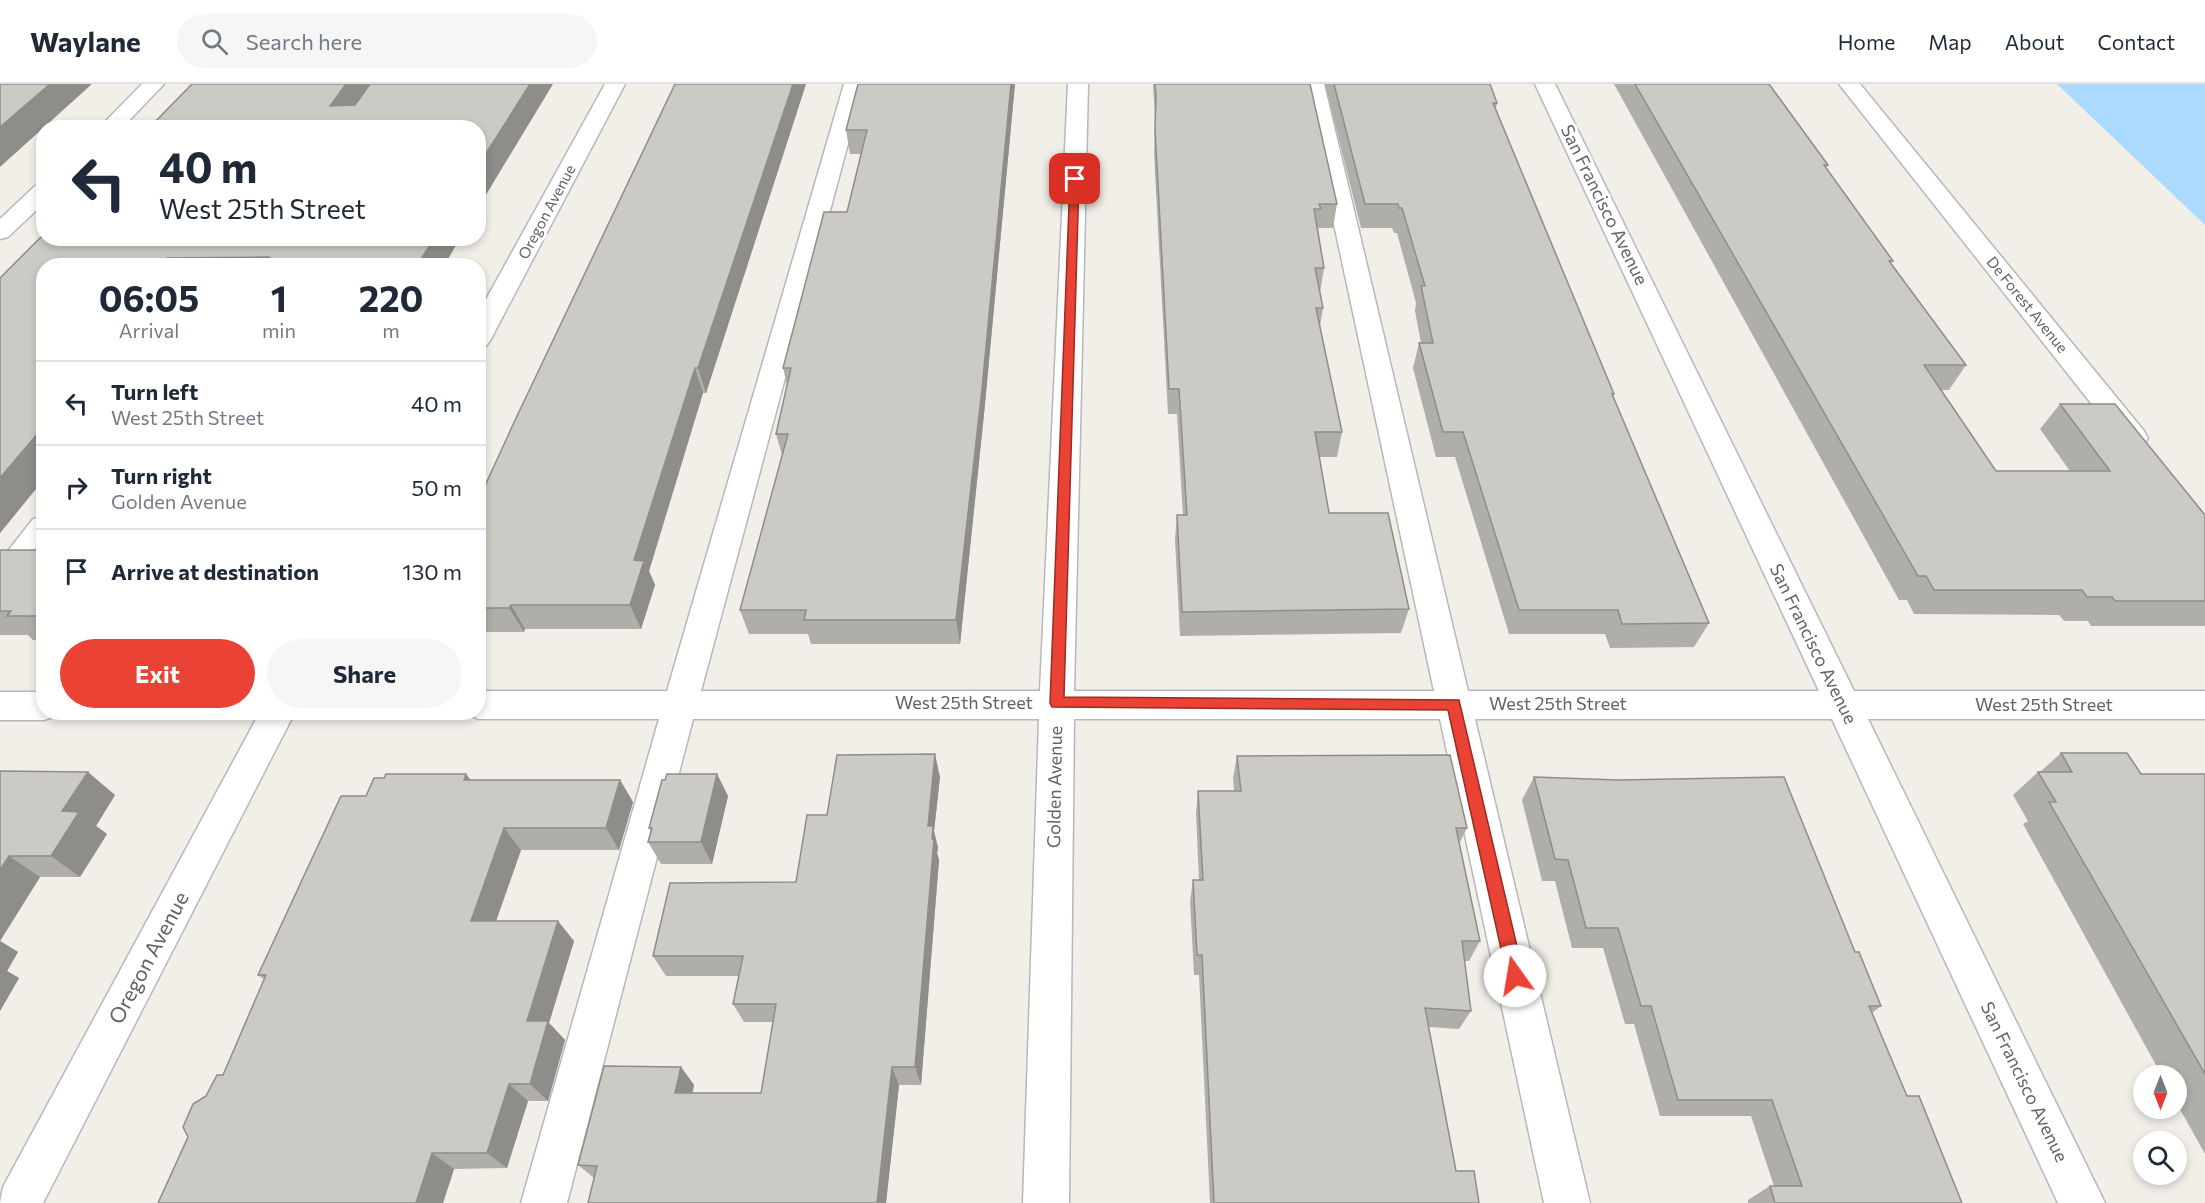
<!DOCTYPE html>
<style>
:root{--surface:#fff;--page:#f6f6f7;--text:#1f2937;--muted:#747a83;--line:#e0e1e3;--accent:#ea4335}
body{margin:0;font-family:Commissioner,sans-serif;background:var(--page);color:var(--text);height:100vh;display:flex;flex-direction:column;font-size:22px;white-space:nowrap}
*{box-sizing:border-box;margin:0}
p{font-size:20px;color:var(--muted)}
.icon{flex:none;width:33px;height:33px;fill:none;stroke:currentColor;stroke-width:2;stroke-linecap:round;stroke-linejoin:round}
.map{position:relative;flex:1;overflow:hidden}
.side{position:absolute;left:36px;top:174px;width:450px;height:462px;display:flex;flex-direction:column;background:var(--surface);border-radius:24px;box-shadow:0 3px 9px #0003}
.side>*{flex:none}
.top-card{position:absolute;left:36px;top:36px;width:450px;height:126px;border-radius:24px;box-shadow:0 3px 9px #0003;background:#fff;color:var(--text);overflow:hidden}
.needle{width:39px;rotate:180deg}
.fabs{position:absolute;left:2133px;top:981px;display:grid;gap:12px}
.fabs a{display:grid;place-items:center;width:54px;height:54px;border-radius:50%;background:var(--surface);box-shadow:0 3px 9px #0003;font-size:30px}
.pin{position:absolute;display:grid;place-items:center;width:51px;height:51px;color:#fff;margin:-26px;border-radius:12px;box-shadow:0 3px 9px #0006}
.me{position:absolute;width:66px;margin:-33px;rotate:347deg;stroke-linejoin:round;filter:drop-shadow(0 0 4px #0008)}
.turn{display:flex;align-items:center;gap:21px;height:126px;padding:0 24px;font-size:27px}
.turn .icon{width:78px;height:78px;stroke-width:2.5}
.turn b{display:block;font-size:42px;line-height:51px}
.eta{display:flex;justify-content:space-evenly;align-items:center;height:102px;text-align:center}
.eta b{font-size:36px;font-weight:700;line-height:42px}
.cta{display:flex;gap:12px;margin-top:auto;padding:12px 24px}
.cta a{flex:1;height:69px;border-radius:36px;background:var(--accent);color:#fff;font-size:24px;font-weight:700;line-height:69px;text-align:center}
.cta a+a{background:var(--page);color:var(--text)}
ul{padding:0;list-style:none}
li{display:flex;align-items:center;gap:18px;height:84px;padding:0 24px;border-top:2px solid var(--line)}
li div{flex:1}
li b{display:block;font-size:22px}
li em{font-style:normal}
header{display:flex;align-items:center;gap:36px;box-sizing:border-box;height:84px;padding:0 30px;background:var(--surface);border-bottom:2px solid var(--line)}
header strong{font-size:28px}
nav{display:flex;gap:33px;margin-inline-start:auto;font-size:21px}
.search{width:420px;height:54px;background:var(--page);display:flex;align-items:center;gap:15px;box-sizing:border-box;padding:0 21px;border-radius:33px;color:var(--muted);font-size:22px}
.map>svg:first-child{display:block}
.water{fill:#aadaff}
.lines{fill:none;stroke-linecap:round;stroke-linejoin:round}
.minor-casing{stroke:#b5b8bc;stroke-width:3}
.minor{fill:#fff;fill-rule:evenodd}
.wall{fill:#afaea9}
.shaded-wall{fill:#8f8d8a}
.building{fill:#cccac5;stroke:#8f8d8a;stroke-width:1.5}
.route{fill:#ea4335;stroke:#982c22;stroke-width:1.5}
.labels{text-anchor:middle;stroke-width:6;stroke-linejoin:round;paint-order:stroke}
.far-street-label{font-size:15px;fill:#5f6368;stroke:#fff}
.street-label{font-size:18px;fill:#5f6368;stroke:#fff}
.near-street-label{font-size:21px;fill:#5f6368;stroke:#fff}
</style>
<header>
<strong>Waylane</strong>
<div class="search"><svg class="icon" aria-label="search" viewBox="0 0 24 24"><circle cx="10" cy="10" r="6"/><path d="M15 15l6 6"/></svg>Search here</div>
<nav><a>Home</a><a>Map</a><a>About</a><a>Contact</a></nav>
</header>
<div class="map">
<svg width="2205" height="1119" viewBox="0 0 2205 1119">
<rect width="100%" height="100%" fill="#f1efe8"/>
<!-- water -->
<polygon class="water" points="2057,0 2205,0 2205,141"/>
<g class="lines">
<defs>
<g id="minor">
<polygon points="142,0 164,0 122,44 99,44"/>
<polygon points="605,0 625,0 491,255 487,261 478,263 478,230"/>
<polygon points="844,0 864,0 701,607 1040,607 1068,0 1088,0 1074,607 1434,607 1304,0 1324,0 1468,607 1819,607 1535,0 1555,0 1854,607 2205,607 2205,635 1868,635 2105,1119 2058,1119 1832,635 1475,635 1590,1119 1544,1119 1440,635 1074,635 1069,1119 1023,1119 1039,635 693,635 567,1119 521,1119 659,635 478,635 465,628 478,628 478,607 667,607"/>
<polygon points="1839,0 1860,0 2144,347 2148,354 2144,361 2134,364 2124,361"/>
<polygon points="44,99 44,119 8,153 0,155 0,135 36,101"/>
<polygon points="44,432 44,465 11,507 0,511 0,477 33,435"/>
<polygon points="0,608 44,608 44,628 58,628 56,632 44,636 0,636"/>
<polygon points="260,628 295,628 43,1119 0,1119 3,1103"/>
</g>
</defs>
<!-- minor casing -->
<use href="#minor" class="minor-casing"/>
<!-- minor -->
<use href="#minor" class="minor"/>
</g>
<!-- wall -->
<g class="wall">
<polygon points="675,0 806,0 706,309 703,309 649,487 655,501 641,545 525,545 524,548 478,548 478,417"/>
<polygon points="858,0 1015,0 984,330 960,560 811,560 808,550 749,550 740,526 782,371 776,350 787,301 783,284 847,128 861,70 850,70 846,46"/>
<polygon points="1153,0 1310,0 1337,120 1333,144 1318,144 1324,184 1320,209 1323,224 1320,242 1342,348 1337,373 1319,373 1329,429 1409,525 1401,549 1180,552 1175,456 1177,431 1183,431 1177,330 1168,330 1154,70 1155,35"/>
<polygon points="1325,0 1490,0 1497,19 1496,25 1614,310 1613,312 1709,539 1694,563 1610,564 1605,550 1509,550 1455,373 1436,373 1413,284 1419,259 1421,259 1415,227 1416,219 1397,149 1394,149 1392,144 1361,144"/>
<polygon points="1614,0 1769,0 1828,81 1826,84 1893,177 1891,179 1966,281 1949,306 1941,306 1996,387 2070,387 2040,345 2060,320 2205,431 2205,542 2091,542 2088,537 2064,537 2059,531 1914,530 1907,516 1899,516"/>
<polygon points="44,150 460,154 444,182 44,182 44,395 0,449"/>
<polygon points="44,466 44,556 33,556 28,551 0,551 0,467"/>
<polygon points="2061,669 2141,690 2205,690 2205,1070 2176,1018 2176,992 2162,992 2023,740 2028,737 2013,711 2038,688 2040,688"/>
<polygon points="1237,672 1467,744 1459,760 1480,857 1469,877 1464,877 1471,927 1459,945 1429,943 1456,1087 1479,1119 1210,1119 1199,891 1194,891 1190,817 1193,796 1199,796 1196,729 1198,707 1234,707 1233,694"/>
<polygon points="0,687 115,711 96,742 107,750 80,793 40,793 0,857 18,868 7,887 19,894 0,927"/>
<polygon points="717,690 728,712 712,780 661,780 648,758 651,748 649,744"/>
<polygon points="940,693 934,747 938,764 937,769 939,776 921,1001 899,1001 886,1119 588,1119 594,1094 578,1081 681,983 694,1001 692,1009 761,1009 773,938 744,938 733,920 739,892 666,892 653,872 796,798 827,731"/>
<polygon points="1534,693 1855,868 1881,922 1872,929 1907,1012 1962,1119 1748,1119 1748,1116 1770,1102 1774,1102 1751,1032 1660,1032 1634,940 1625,940 1603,864 1572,864 1555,797 1542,797 1522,716"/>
<polygon points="471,696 620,696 633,718 619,766 521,766 496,837 574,857 549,939 565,956 548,1017 528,1017 507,1084 454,1085 443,1119 158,1119 206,1012 223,991 264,895 258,891 366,712"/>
</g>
<!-- shaded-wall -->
<g class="shaded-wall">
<polygon points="50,0 92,0 0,83 0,43"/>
<polygon points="346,0 374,0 344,44 330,22"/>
<polygon points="530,0 553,0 478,124 478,82"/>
<polygon points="793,0 806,0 706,309 698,284"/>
<polygon points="1011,0 1015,0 984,330 960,560 956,536"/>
<polygon points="220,154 252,154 240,174 217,159"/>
<polygon points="434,154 460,154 444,182 417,182"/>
<polygon points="167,174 172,182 161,182"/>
<polygon points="695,284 703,309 649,487 655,501 641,545 630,521 634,476"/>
<polygon points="44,342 44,395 0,449 0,394"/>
<polygon points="511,521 525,545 524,548 509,524"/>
<polygon points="935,670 940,693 934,747 938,764 937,769 939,776 921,1001 915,983 928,742"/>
<polygon points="88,688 115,711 96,742 107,750 80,793 51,772 62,727"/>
<polygon points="466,690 483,712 464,696"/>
<polygon points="717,690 728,712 712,780 701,758"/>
<polygon points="620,696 633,718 619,766 606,744"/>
<polygon points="504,744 521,766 489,857 471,837"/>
<polygon points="9,772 40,793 0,857 18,868 7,887 19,894 0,927 0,786"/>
<polygon points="558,837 574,857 549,939 565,956 548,1017 530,1000 527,937"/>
<polygon points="681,983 694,1001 689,1026 675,1009"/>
<polygon points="892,983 899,1001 886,1119 877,1119"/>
<polygon points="509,1000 528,1017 507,1084 487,1069"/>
<polygon points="432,1069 454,1085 443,1119 416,1119"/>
</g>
<!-- building -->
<g class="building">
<polygon points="0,0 50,0 0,43"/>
<polygon points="192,0 346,0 330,22 355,21 370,0 530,0 478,82 478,44 149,44"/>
<polygon points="675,0 793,0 698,284 695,284 634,476 644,477 630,521 511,521 509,524 478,524 478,417 517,332"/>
<polygon points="858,0 1011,0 982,305 956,536 804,536 806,526 740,526 788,350 776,350 791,284 783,284 824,128 847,128 867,46 846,46"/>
<polygon points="1155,0 1310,0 1337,120 1319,120 1321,125 1314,125 1324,184 1315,184 1323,224 1316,224 1342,348 1315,348 1329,429 1388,429 1409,525 1182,528 1177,431 1187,431 1179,305 1169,305 1155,45 1156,12"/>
<polygon points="1334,0 1490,0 1497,19 1493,19 1614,310 1612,310 1709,539 1622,540 1618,526 1519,526 1463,348 1443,348 1419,259 1433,259 1421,202 1425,202 1402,124 1399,124 1398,120 1365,120"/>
<polygon points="1635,0 1769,0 1828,81 1824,81 1893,177 1889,177 1966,281 1924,281 1996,387 2110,387 2060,320 2115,320 2205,431 2205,517 2115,517 2112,513 2087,513 2082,506 1934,506 1926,492 1918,492"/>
<polygon points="44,150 44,154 220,154 217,159 246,158 249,154 434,154 417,182 263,182 269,173 167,174 161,182 44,182 44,342 0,394 0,194"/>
<polygon points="1,466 44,466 44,532 7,532 11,527 0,527 0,467"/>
<polygon points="2061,669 2127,669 2141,690 2205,690 2205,990 2049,718 2056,718 2038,688 2072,688"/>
<polygon points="935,670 928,742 933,742 932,755 934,755 915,983 892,983 877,1119 588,1119 597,1082 578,1081 604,982 681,983 675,1009 761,1009 776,920 733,920 743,872 653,872 670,799 796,798 807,731 827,731 837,671"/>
<polygon points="1450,671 1467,744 1456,744 1480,857 1462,857 1471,927 1425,924 1456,1087 1474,1087 1479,1119 1214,1119 1202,871 1197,871 1193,796 1203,796 1198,707 1241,707 1237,672"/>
<polygon points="0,687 88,688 62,727 79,728 51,772 9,772 0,786"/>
<polygon points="386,690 466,690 464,696 620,696 606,744 504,744 471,837 558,837 527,937 548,937 530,1000 509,1000 487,1069 432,1069 416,1119 158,1119 188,1053 183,1043 193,1020 206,1012 217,991 223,991 266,891 258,891 341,712 366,712 374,694 384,694"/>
<polygon points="667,690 717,690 701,758 648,758 652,744 649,744 662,696 665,696"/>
<polygon points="1534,693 1618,696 1784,693 1855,868 1859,868 1881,922 1869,922 1907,1012 1919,1012 1962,1119 1775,1119 1770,1102 1802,1102 1772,1016 1678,1016 1651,922 1641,922 1618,844 1586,844 1568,776 1555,775"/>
</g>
<!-- route -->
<polygon class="route" points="1075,92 1079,95 1064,613 1459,616 1524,892 1521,898 1515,900 1510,898 1507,892 1448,626 1052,623 1050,619 1070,95"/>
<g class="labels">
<!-- far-street labels -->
<g class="far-street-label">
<text transform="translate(547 128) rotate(-62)" y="5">Oregon Avenue</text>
<text transform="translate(2027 221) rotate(51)" y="5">De Forest Avenue</text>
</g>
<!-- street labels -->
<g class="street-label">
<text transform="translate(1604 121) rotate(64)" y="6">San Francisco Avenue</text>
<text transform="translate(1813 560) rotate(64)" y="6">San Francisco Avenue</text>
<text x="964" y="625">West 25th Street</text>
<text x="1558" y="626">West 25th Street</text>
<text x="2044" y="627">West 25th Street</text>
<text transform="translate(1055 703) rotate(-89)" y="6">Golden Avenue</text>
<text transform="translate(2024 998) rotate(64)" y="6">San Francisco Avenue</text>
</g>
<!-- near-street labels -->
<g class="near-street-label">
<text transform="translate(149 874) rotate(-62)" y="7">Oregon Avenue</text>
</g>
</g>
</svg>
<div class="fabs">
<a><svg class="needle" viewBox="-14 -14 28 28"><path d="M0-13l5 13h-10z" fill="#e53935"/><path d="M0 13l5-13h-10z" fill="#747a83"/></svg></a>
<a><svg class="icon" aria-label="search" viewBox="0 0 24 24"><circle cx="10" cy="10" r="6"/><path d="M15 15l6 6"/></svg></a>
</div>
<div class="pin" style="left:1075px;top:95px;background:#d93025"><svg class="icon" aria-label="arrive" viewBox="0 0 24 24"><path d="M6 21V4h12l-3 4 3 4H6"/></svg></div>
<svg class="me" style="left:1515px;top:892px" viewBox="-20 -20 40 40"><circle r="19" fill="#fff"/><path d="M0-13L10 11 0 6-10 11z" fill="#ea4335"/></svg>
<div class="top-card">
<div class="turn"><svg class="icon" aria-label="left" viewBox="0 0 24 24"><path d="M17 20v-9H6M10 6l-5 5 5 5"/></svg><div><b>40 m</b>West 25th Street</div></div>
</div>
<section class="side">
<div class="eta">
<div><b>06:05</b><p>Arrival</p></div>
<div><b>1</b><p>min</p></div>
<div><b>220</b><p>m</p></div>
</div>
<ul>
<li><svg class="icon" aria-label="left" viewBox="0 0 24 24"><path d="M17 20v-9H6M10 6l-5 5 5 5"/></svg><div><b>Turn left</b><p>West 25th Street</p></div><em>40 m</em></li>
<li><svg class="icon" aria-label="right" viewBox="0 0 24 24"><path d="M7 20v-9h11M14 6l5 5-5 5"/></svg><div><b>Turn right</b><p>Golden Avenue</p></div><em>50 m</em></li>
<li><svg class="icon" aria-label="arrive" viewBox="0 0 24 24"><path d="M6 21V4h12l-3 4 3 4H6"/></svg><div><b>Arrive at destination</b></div><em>130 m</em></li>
</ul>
<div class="cta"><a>Exit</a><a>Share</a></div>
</section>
</div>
